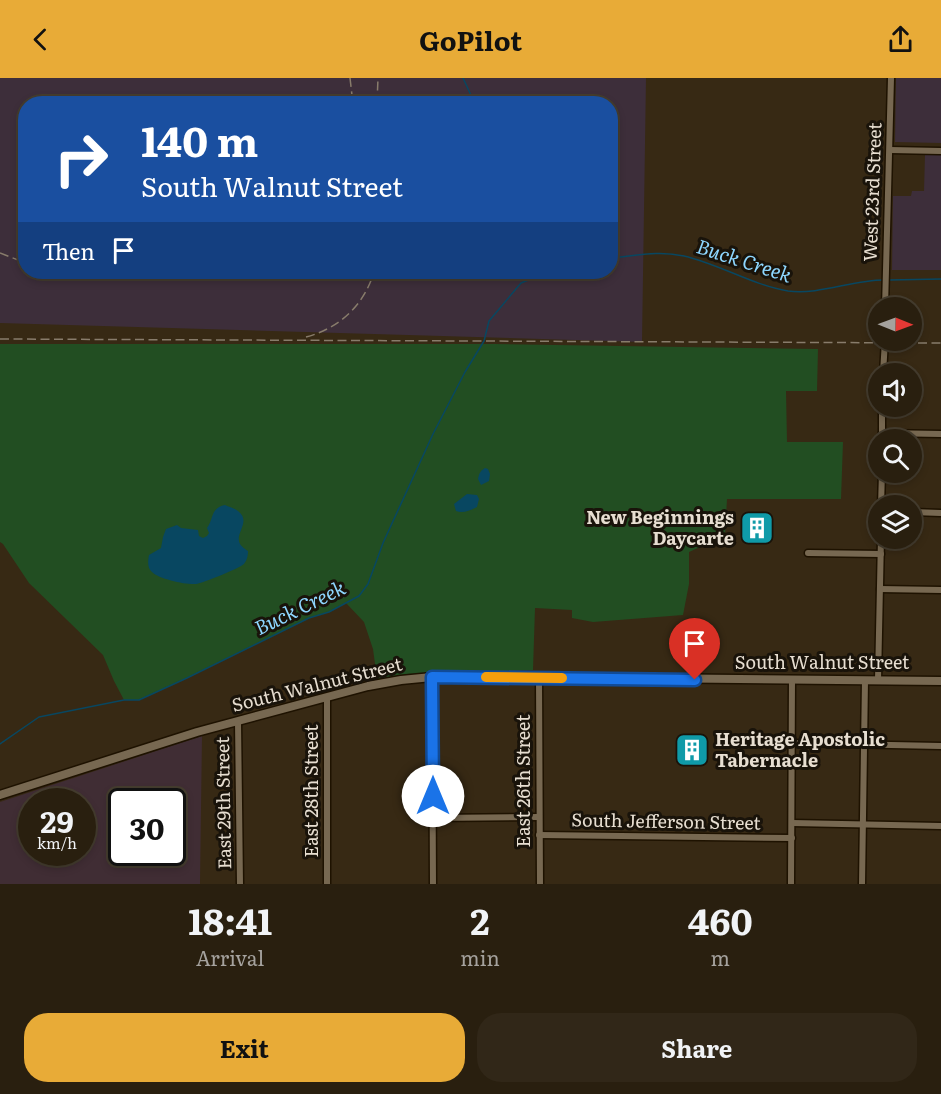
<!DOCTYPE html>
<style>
:root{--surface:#291f0f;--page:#312718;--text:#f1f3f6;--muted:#a5a29e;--line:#453d2f;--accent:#e8ab37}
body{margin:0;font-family:Literata,serif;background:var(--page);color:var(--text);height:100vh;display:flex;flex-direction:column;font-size:22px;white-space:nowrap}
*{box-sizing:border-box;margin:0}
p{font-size:20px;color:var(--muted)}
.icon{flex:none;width:33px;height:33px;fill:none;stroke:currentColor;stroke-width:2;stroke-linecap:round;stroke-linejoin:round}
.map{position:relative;height:806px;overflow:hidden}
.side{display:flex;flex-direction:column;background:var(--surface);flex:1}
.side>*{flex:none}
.banner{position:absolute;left:18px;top:18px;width:600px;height:183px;border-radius:24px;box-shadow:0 3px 9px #0003,0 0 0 2px var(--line);background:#1a4fa0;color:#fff;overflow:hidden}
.needle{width:39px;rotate:91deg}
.fabs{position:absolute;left:868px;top:219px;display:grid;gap:12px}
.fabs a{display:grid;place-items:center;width:54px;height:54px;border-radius:50%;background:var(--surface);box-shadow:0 3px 9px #0003,0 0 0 2px var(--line);font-size:30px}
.speed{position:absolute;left:18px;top:710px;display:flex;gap:12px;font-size:30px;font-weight:700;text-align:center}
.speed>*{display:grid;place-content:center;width:78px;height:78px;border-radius:50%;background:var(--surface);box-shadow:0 3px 9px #0003,0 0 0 2px var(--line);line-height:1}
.speed small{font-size:15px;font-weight:400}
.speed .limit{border:3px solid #111;border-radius:9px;background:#fff;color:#111}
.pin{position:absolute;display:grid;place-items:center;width:51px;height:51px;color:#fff;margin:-62px -26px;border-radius:50% 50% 50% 0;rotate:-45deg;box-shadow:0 0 6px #0007}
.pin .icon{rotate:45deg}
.me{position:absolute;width:66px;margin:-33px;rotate:0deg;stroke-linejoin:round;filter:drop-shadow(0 0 4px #0008)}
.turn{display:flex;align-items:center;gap:21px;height:126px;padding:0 24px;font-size:27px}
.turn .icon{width:78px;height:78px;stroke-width:2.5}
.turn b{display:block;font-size:42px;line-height:51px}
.then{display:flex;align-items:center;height:57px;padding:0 24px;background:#0003;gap:12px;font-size:22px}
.eta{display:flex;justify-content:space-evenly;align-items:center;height:102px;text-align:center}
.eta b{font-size:36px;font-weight:700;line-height:42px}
.cta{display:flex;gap:12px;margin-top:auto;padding:12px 24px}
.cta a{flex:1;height:69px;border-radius:24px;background:var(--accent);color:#111;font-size:24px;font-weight:700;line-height:69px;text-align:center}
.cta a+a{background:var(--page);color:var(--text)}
header{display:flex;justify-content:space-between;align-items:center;height:78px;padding:0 24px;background:var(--accent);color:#111;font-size:27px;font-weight:700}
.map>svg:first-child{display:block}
.commercial{fill:#402d34;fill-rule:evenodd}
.industrial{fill:#3d2e3a;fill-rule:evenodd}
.green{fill:#224e22}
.water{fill:#084761}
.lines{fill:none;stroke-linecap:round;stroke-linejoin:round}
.stream{stroke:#084761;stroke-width:1.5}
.minor-casing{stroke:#1e1200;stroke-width:9}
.secondary-casing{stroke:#1e1200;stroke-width:11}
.minor{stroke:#776851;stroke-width:6}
.secondary{stroke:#776851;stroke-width:8}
.rail{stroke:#887c6b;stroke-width:1.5;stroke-dasharray:9 4.5;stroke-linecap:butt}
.route-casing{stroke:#114b97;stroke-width:15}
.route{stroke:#1a73e8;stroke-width:10}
.slow{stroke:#f59e0b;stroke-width:10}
.labels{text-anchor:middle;stroke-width:6;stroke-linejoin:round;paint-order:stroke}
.street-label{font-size:18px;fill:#e7ded1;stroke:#19130a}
.poi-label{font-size:18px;font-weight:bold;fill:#e7ded1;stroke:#19130a;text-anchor:end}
.water-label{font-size:20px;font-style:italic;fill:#8ed7ff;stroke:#19130a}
</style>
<header><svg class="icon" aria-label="back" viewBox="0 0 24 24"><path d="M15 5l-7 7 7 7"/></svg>GoPilot<svg class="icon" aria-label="share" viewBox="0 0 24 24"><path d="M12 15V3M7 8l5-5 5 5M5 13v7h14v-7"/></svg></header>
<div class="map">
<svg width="941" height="806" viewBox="0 0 941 806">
<rect width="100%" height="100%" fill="#372914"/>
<!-- commercial -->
<path class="commercial" d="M 202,658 L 200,806 L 0,806 L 0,724 ZM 32,723 L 82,723 L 82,774 L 32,774 ZM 122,723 L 172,723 L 172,774 L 122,774 Z"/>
<!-- industrial -->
<g class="industrial">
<path d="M 0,0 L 646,0 L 642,264 L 0,245 ZM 26,26 L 610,26 L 610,194 L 26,194 Z"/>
<polygon points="896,0 941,0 941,65 895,64"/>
<polygon points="925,77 941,77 941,192 892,192 893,118 911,118 912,113 924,113"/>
</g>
<!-- green -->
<polygon class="green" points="0,266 494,266 818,271 817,313 786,313 787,364 843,364 841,421 727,421 725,458 689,474 689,506 683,537 593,544 572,540 572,532 535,530 533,592 408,596 377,601 373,571 364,544 346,525 329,534 309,540 191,598 139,622 124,622 114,603 103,577 29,505 3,466 0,464"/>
<!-- water -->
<g class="water">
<path d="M 485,390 L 488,391 L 490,396 L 489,403 L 481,407 L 478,401 C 479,396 480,393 485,390 Z"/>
<path d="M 467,416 L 477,417 L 479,421 L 477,429 C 471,432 463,436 456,433 L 454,426 Z"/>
<path d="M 225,427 C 229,429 234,430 238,433 C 252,444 234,455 240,466 C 241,468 246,472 248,473 C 248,478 247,482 244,486 C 240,490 203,505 196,506 C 186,507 159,501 152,494 C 147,490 148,482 149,477 L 161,470 L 163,459 L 166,451 L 177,447 L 181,450 L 198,452 L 199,458 L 203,460 L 207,458 L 209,455 L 207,450 C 214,441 210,430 225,427 Z"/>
</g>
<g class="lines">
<!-- stream -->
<g class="stream">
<polyline points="463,0 475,26"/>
<path d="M 610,180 C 635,178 658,172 684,178 C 719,186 752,207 788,213 C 820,217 852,202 884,202"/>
<polyline points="889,202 941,201"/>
<polyline points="0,666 39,639 124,622 139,622 187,600 309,540 329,534 359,518 368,506 383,465 433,356 465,294 484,263 489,243 521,205 548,194"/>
</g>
<defs>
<g id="minor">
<polyline points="890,72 941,73"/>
<polyline points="885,230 891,0"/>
<polyline points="883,296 885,262"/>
<polyline points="882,355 941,356"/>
<polyline points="882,362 882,328"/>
<polyline points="881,428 882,394"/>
<polyline points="912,434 941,435"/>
<polyline points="808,475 881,476"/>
<polyline points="880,511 941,512"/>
<polyline points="432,599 433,806"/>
<polyline points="539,599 540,806"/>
<polyline points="878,602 881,460"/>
<polyline points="238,644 240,806"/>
<polyline points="791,665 941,668"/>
<polyline points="433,740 539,739"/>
<polyline points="792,745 941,748"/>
<polyline points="539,757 792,760"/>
<polyline points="327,806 327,619"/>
<polyline points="791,806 792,602"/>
<polyline points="862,806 865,602"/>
</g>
<polyline id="secondary" points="0,717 197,654 368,608 401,602 432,599 539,599 941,603"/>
</defs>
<!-- minor casing -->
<use href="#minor" class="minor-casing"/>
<!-- secondary casing -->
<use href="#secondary" class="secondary-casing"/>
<!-- minor -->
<use href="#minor" class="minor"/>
<!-- secondary -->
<use href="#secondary" class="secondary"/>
<!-- rail -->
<g class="rail">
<polyline points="350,0 353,26"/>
<polyline points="377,26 378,0"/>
<polyline points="0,175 26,185"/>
<polyline points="36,197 112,198"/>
<polyline points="133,198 207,198 247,194"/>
<path d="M 306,259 C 340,250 364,227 374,194"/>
<polyline points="0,261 941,265"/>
</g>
</g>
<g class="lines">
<defs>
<polyline id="route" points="433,718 432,599 695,602"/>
</defs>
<!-- route casing -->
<use href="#route" class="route-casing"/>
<!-- route -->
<use href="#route" class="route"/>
<!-- slow -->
<polyline class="slow" points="486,599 562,600"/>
</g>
<!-- icons -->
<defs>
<symbol id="building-square" viewBox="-11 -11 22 22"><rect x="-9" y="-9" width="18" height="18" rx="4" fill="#0f9aa8" stroke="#19130a"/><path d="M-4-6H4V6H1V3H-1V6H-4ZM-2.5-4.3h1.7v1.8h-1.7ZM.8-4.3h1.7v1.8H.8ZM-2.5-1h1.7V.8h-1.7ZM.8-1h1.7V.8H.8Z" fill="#fff"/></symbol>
</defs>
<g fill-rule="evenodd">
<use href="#building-square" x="738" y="431" width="38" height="38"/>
<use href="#building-square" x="673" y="653" width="38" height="38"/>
</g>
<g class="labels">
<!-- street labels -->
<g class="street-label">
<text transform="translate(873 114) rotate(-88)" y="6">West 23rd Street</text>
<text x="822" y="591">South Walnut Street</text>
<text transform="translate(317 607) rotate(-14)" y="6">South Walnut Street</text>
<text transform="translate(524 703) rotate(-90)" y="6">East 26th Street</text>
<text transform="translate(312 713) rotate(-90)" y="6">East 28th Street</text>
<text transform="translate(224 725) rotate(-91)" y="6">East 29th Street</text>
<text transform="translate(666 744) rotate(1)" y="6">South Jefferson Street</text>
</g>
<!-- poi labels -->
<g class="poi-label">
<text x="734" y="446">New Beginnings<tspan x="734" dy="21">Daycarte</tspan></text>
<text x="715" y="668" text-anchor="start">Heritage Apostolic<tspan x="715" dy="21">Tabernacle</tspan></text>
</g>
<!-- water labels -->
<g class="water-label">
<text transform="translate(744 183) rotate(18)" y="7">Buck Creek</text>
<text transform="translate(300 530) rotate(-26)" y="7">Buck Creek</text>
</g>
</g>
</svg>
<div class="fabs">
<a><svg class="needle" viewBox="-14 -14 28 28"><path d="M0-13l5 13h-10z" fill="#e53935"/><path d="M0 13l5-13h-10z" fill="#a5a29e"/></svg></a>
<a><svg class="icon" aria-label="sound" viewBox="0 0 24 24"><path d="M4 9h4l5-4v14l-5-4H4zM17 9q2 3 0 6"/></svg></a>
<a><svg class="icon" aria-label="search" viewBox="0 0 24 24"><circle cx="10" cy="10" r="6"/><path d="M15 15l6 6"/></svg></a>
<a><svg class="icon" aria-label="layers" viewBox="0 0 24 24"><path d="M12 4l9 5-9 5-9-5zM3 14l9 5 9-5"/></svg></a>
</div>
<div class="speed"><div>29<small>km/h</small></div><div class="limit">30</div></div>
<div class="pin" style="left:695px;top:602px;background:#d93025"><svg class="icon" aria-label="arrive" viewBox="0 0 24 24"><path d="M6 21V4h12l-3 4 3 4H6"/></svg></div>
<svg class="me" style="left:433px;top:718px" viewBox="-20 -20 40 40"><circle r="19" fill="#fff"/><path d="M0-13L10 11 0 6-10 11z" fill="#1a73e8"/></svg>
<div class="banner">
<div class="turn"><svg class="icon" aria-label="right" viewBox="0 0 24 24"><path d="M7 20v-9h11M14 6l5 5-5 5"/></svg><div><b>140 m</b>South Walnut Street</div></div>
<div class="then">Then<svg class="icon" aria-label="arrive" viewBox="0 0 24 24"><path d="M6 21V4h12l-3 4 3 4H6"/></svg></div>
</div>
</div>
<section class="side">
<div class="eta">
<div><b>18:41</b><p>Arrival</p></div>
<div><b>2</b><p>min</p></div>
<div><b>460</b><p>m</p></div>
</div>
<div class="cta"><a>Exit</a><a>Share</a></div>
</section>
